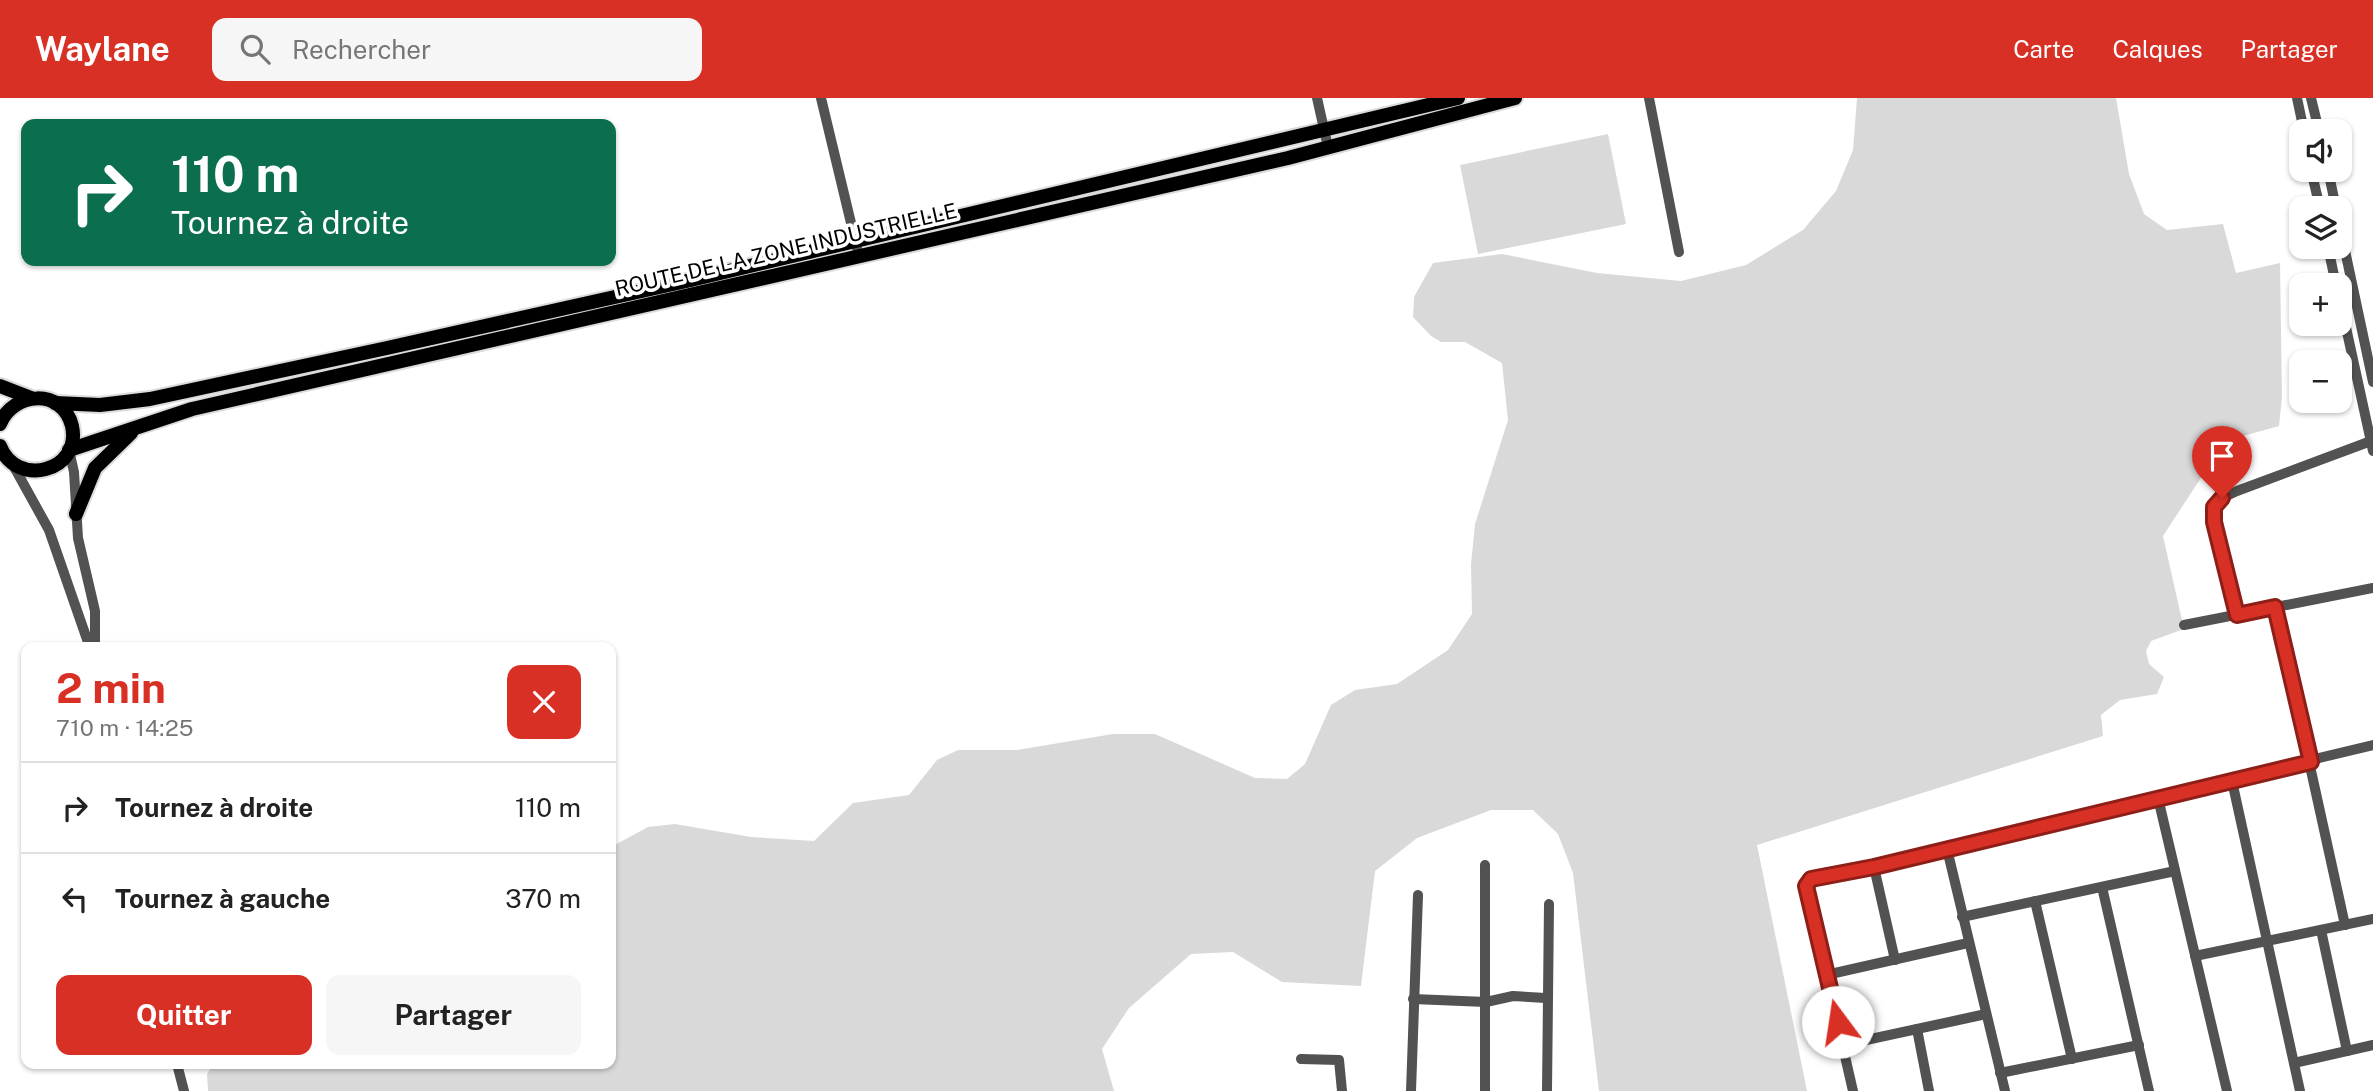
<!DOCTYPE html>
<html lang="fr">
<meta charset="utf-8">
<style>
:root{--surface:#fff;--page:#f6f6f6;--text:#222;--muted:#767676;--line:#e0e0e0;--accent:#d93025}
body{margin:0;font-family:"Public Sans",sans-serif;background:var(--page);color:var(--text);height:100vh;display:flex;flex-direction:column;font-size:26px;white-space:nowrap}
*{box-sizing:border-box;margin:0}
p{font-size:23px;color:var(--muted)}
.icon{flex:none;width:38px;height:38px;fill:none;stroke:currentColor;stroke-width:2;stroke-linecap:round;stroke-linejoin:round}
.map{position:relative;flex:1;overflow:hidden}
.side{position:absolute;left:21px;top:544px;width:595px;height:427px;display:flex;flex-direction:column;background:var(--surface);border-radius:14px;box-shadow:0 2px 5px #0004}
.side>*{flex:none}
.hud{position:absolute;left:21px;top:21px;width:595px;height:147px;border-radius:14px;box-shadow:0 2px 5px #0004;background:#0b6e4f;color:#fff;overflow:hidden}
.buttons{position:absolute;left:2289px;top:21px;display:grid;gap:14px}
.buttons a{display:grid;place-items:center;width:63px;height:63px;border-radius:14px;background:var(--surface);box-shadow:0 2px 5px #0004;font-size:35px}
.pin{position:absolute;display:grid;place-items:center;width:60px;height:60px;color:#fff;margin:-72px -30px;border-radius:50% 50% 50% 0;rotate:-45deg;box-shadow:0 0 7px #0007}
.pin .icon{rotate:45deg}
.me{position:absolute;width:77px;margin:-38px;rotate:346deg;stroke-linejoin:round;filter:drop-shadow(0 0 5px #0008)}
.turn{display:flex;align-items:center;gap:24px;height:147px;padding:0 35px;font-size:32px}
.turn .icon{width:91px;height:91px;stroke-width:2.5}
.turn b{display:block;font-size:49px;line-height:60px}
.round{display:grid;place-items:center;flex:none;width:74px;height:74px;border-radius:14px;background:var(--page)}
.headline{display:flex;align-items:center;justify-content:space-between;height:119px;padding:0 35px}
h1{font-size:42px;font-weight:700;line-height:52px;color:var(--accent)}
.action{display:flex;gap:14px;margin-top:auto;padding:14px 35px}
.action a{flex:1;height:80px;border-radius:14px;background:var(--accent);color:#fff;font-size:28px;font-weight:700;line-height:80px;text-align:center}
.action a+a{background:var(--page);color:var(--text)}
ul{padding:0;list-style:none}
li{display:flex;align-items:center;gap:21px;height:91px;padding:0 35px;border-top:2px solid var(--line)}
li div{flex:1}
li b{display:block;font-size:26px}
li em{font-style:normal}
header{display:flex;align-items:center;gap:42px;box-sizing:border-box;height:98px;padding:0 35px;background:var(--accent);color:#fff}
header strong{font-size:33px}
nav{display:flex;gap:38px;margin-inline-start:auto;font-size:24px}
.search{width:490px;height:63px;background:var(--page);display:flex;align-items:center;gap:18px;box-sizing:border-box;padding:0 24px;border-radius:14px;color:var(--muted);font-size:26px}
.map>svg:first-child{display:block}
.green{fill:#d9d9d9}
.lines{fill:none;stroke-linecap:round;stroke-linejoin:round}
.major-casing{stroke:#dbdbdb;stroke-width:18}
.minor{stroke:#525252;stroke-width:10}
.major{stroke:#000;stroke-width:14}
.route-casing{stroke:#8d1f18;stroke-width:18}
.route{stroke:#d93025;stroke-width:12}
.labels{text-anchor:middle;stroke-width:7;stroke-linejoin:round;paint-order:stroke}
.street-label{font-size:21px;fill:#000;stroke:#fff}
</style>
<header>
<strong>Waylane</strong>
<div class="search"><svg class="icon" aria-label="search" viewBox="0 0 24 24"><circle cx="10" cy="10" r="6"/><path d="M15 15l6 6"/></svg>Rechercher</div>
<nav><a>Carte</a><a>Calques</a><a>Partager</a></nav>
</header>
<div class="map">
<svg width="2373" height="993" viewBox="0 0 2373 993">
<rect width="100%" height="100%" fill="#fff"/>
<!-- green -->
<g class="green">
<polygon points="1857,0 2116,0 2129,76 2144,116 2167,132 2223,126 2236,175 2280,165 2282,299 2279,328 2225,343 2163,438 2184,531 2151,543 2146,553 2149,566 2164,579 2157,596 2120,602 2101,617 2103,638 1757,747 1807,993 1599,993 1573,775 1558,736 1533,712 1491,712 1417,740 1375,773 1361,888 1282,884 1233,854 1191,856 1129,910 1102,951 1114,993 208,993 207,976 213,966 611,966 611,749 648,729 675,726 751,739 814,743 853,705 909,697 937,662 958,652 1017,652 1113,636 1155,636 1255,680 1287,681 1305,666 1331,607 1355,592 1397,586 1448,552 1472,516 1471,466 1475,426 1508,322 1502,265 1465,244 1441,244 1431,238 1413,219 1414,199 1433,165 1502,156 1597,175 1681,183 1746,167 1803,132 1836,93 1853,52"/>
<polygon points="1608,36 1626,126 1478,156 1460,67"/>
</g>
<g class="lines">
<defs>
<g id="major">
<polyline points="0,288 31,300"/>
<polyline points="55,305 100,307 150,301 387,250 691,182 1458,0"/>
<path d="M 0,326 C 13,293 63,290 72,328 C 82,374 16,390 0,348"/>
<polyline points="69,352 192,311 1288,60 1515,0"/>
<polyline points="76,416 95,370 131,335"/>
</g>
</defs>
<!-- major casing -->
<use href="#major" class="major-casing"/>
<!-- minor -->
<g class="minor">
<polyline points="821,0 857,150"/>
<polyline points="1317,0 1328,49"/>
<polyline points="1649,0 1679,154"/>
<polyline points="2297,0 2304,33"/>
<polyline points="2311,0 2319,33"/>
<polyline points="2311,72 2320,110"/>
<polyline points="2328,72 2336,110"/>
<polyline points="2340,129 2373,284"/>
<polyline points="2328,149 2336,187"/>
<polyline points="2340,202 2373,353"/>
<polyline points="69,352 74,374 78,440 95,513 95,550"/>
<polyline points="13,367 49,432 90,550"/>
<polyline points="2275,509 2345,827"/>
<polyline points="2237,517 2214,423 2214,409 2222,400 2237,393 2371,343"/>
<polyline points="2184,527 2373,490"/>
<polyline points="2232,683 2300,993"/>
<polyline points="2158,700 2227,993"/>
<polyline points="1947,751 2005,993"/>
<polyline points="1874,769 1895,862"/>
<polyline points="2102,789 2149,993"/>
<polyline points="2035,803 2072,961"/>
<polyline points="1962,819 2175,773"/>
<polyline points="2321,832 2347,953"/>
<polyline points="2195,858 2373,821"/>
<polyline points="1826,877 1968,845"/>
<polyline points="1413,901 1486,904 1513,898 1546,900"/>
<polyline points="1917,931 1929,993"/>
<polyline points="1843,947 1986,916"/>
<polyline points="1301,961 1339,962 1342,993"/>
<polyline points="2294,965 2373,947"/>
<polyline points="177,966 184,993"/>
<polyline points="2000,975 2139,947"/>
<polyline points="1411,993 1418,797"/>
<polyline points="1485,993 1485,767"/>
<polyline points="1547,993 1549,806"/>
<polyline points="1853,993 1806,788 1807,783 2373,647"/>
</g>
<!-- major -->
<use href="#major" class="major"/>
</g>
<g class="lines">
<defs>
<polyline id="route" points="1838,924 1806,788 1811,781 1874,769 2311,664 2275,509 2237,517 2214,424 2214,409 2222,400"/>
</defs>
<!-- route casing -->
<use href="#route" class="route-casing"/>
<!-- route -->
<use href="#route" class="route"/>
</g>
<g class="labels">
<!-- street labels -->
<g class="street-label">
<text transform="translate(786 152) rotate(-13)" y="7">ROUTE DE LA ZONE INDUSTRIELLE</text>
</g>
</g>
</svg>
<div class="buttons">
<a><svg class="icon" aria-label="sound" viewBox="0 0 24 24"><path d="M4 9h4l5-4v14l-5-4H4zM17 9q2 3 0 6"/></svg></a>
<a><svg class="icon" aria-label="layers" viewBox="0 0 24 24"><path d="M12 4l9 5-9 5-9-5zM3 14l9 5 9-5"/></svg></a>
<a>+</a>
<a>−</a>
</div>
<div class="pin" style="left:2222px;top:400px;background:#d93025"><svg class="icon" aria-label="arrive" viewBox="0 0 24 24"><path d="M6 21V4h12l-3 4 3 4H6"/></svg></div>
<svg class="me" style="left:1838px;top:924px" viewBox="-20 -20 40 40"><circle r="19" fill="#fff"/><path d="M0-13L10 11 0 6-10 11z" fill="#d93025"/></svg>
<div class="hud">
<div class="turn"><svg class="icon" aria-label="right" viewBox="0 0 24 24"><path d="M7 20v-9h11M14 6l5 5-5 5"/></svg><div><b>110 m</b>Tournez à droite</div></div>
</div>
<section class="side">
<div class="headline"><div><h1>2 min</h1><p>710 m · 14:25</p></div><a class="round" style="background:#d93025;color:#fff"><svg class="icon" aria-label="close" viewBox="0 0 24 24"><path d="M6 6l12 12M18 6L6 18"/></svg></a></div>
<ul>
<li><svg class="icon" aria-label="right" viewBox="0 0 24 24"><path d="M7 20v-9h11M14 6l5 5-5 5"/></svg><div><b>Tournez à droite</b></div><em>110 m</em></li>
<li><svg class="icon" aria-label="left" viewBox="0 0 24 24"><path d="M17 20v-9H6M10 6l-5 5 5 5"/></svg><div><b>Tournez à gauche</b></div><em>370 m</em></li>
</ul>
<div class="action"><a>Quitter</a><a>Partager</a></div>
</section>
</div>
